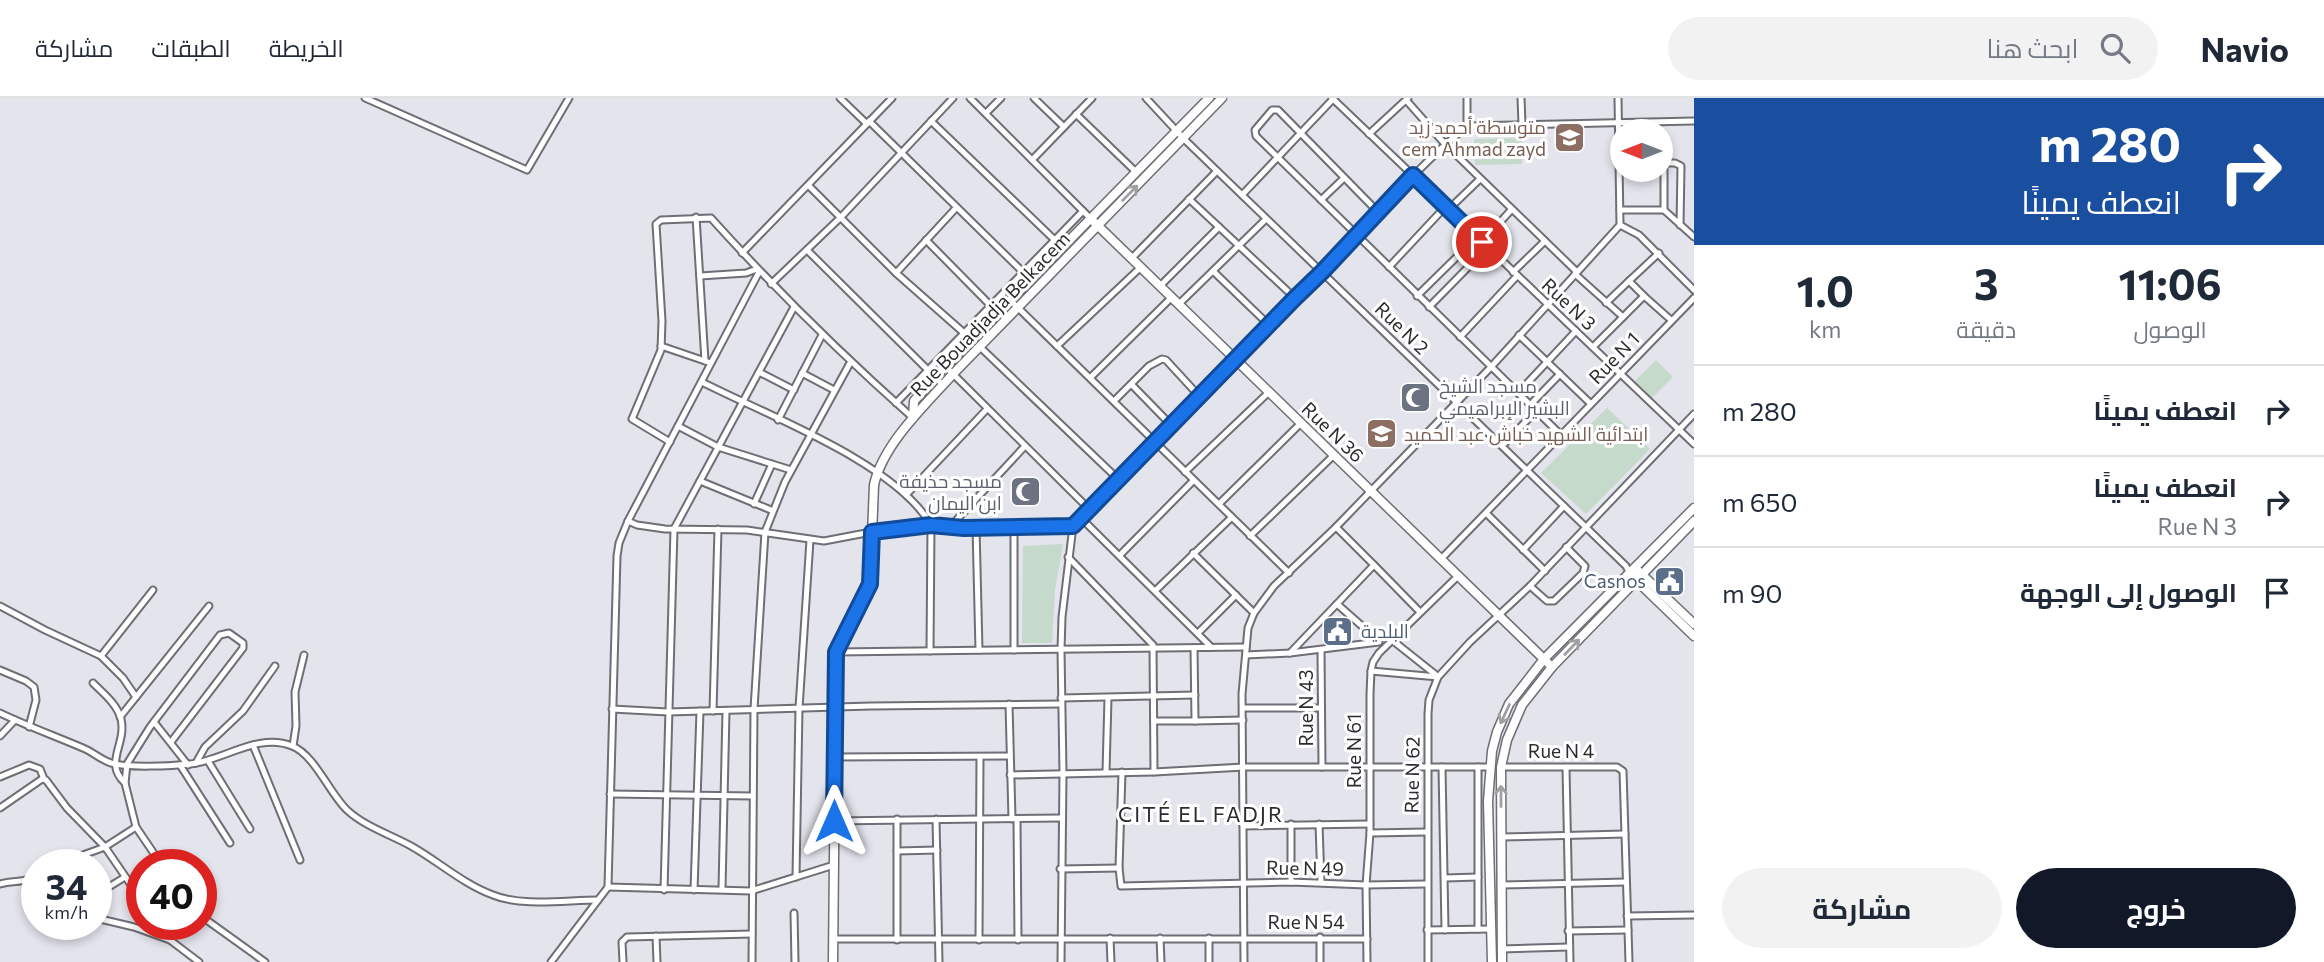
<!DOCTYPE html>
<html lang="ar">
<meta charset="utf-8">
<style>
:root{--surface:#fff;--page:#f2f2f3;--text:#1f2937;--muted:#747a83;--line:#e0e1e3;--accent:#111827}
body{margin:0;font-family:Commissioner,Cairo,sans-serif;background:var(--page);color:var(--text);direction:rtl;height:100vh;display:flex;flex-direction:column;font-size:26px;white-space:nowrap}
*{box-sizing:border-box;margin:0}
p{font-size:23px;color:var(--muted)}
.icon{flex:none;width:38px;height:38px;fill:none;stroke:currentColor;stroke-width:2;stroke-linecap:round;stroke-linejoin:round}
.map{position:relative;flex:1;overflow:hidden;direction:ltr}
.sheet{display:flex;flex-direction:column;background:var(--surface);width:630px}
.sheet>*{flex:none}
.banner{background:#1a4fa0;color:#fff;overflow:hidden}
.needle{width:46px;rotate:270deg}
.fabs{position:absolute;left:1610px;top:21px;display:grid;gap:14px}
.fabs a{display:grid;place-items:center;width:63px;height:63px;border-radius:50%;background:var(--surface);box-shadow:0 4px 10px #0003;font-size:35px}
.speed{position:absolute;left:21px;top:751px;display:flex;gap:14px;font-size:35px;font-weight:700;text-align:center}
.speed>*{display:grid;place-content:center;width:91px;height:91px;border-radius:50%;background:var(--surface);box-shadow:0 4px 10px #0003;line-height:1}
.speed small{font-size:18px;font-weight:400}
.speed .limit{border:10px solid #d22;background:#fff;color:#111}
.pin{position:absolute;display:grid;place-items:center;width:60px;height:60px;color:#fff;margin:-30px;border:4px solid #fff;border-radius:50%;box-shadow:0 2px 7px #0007}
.me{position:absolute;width:77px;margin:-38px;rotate:0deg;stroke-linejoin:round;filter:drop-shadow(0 0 5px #0008)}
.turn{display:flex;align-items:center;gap:24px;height:147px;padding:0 28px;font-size:32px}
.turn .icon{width:91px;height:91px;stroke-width:2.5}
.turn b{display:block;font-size:49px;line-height:60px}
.eta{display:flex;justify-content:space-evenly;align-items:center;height:119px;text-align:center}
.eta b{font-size:42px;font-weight:700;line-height:49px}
.button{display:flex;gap:14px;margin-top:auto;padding:14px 28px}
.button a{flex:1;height:80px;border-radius:42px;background:var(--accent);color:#fff;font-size:28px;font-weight:700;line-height:80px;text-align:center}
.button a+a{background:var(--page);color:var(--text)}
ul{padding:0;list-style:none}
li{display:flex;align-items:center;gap:21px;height:91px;padding:0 28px;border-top:2px solid var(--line)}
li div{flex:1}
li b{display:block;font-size:26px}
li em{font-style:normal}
header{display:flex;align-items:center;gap:42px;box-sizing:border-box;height:98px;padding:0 35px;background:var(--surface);border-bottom:2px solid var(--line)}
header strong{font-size:33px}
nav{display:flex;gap:38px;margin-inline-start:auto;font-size:24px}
.search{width:490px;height:63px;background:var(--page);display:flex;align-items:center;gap:18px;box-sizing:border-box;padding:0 24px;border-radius:38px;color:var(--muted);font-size:26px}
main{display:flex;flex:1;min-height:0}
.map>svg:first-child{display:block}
.green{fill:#c5daca}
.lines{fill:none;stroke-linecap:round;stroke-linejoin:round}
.street-casing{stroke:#6d6f75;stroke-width:9}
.secondary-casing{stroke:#6d6f75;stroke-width:11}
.street{stroke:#fff;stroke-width:5}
.secondary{stroke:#fff;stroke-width:8}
.oneway{stroke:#a0a0a1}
.route-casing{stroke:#114b97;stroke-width:18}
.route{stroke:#1a73e8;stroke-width:12}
.labels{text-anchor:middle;stroke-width:6;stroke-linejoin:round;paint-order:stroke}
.education-label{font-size:19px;fill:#785e54;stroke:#fff;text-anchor:end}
.street-label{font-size:19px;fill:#2b2c2e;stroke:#fff}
.worship-label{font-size:19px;fill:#5b616d;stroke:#fff;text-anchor:start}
.service-label{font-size:19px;fill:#4e5e75;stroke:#fff;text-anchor:end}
.neighbourhood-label{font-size:21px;letter-spacing:2px;fill:#2b2c2e;stroke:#fff}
</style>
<header>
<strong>Navio</strong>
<div class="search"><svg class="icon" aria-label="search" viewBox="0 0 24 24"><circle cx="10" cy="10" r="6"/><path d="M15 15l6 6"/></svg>ابحث هنا</div>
<nav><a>الخريطة</a><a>الطبقات</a><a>مشاركة</a></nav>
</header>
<main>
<section class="sheet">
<div class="banner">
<div class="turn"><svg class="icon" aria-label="right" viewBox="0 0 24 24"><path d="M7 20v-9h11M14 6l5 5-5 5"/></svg><div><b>280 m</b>انعطف يمينًا</div></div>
</div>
<div class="eta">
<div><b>11:06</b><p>الوصول</p></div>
<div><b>3</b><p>دقيقة</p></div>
<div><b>1.0</b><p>km</p></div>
</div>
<ul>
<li><svg class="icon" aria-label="right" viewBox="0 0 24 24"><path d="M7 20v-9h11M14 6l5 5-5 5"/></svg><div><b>انعطف يمينًا</b></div><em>280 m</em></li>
<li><svg class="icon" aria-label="right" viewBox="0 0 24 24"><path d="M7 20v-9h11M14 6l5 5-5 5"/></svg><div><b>انعطف يمينًا</b><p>Rue N 3</p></div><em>650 m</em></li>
<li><svg class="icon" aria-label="arrive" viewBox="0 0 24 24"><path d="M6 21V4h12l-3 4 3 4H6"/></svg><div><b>الوصول إلى الوجهة</b></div><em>90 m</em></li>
</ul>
<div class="button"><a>خروج</a><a>مشاركة</a></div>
</section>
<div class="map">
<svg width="1694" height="864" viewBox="0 0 1694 864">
<rect width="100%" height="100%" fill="#e3e4ec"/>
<!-- green -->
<g class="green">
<polygon points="1522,40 1522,66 1475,67 1474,41"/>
<polygon points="1656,262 1673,279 1650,302 1633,285"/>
<polygon points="1607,310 1650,351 1586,416 1541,375"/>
<polygon points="1063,446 1055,492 1052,545 1022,545 1023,448"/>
</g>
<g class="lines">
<defs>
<g id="street">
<polyline points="365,0 527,72 569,0"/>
<polyline points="840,0 867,26"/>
<polyline points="970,0 1091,121"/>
<polyline points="1034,0 1064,29"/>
<polyline points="1146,0 1184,41 1626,468 1630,476"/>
<polyline points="1332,0 1694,346"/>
<polyline points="1467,0 1467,28"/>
<polyline points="1521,0 1522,26"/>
<polyline points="1406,2 1445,46 1577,174"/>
<polyline points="986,15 1001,0"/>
<polyline points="1076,16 1136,74"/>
<polyline points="869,23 1030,181"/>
<polyline points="931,23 1062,149"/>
<polyline points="1369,36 1408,0"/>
<polyline points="1032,62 1092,0"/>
<polyline points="1661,65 1675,65 1681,68 1680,127"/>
<polyline points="1664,65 1664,112 1694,139"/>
<polyline points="809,88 896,175 972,242"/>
<polyline points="1242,97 1334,0"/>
<polyline points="1189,101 1295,200"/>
<polyline points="1321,102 1344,80"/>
<polyline points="1449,111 1480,81"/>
<polyline points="1620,112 1664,112"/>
<polyline points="1378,114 1278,12 1272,12 1255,32 1256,38 1561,337"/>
<polyline points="696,119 705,263"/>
<polyline points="1620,127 1639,137 1694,192"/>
<polyline points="926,142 997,214"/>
<polyline points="1482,144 1512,111"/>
<polyline points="807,152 943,287"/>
<polyline points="742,155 892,0"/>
<polyline points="1132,160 1217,73"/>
<polyline points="1389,169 1446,108"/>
<polyline points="1213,173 1269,227"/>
<polyline points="759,174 628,423 637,427 665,431 747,432 824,443 887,431 931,427 930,553"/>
<polyline points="1513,174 1545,143"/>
<polyline points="896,175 956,110"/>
<polyline points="1575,176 1623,219 1644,198 1671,222"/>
<polyline points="700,178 746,175 757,171"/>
<polyline points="771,186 841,119 953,0"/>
<polyline points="1160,188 1219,129"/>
<polyline points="1417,198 1477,139"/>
<polyline points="1644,198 1629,183 1659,155"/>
<polyline points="1010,202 1289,475"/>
<polyline points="1606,205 1629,183"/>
<polyline points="1179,206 1266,121"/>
<polyline points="1429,209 1488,149"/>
<polyline points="1519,237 1591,306"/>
<polyline points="1460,239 1517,178"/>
<polyline points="661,248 708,264"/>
<polyline points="979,248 1118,381"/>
<polyline points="1057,248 1141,169"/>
<polyline points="1593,249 1623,219"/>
<polyline points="946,269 1089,411"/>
<polyline points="759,274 794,292"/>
<polyline points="802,275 834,292"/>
<polyline points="1091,279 1172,199"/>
<path d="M 702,284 C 766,317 896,365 931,427 L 964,430 L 1073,428"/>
<polyline points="1132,287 1172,328"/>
<polyline points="1518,295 1576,233"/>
<polyline points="1114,303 1149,268 1162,261 1166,262 1200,299"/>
<polyline points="896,305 1083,113"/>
<polyline points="1531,306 1560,276"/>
<polyline points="778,322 822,237"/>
<polyline points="678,328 718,349 791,372"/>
<path d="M 670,344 L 632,321 L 661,252 L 662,223 L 656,126 L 661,122 L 711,120 C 775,191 842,257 913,320"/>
<polyline points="1502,348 1537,312"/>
<polyline points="1185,374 1269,294"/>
<polyline points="700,383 771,412"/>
<polyline points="906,397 987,311"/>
<polyline points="754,406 772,366"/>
<polyline points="1219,406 1301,325"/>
<polyline points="1486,415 1545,473"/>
<polyline points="1081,420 1211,549"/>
<polyline points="950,429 1025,348"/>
<polyline points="976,429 979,552"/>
<polyline points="1014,429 1014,552"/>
<polyline points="1250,438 1334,357"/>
<polyline points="1523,452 1564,408"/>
<polyline points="1193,455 1254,515"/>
<polyline points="1120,457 1193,383"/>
<polyline points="1068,459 1153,547 1154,674"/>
<polyline points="1441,461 1694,200"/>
<polyline points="1374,467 1420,514"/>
<polyline points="1530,488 1547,503 1554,503 1583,475 1585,468 1566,449"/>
<polyline points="1156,492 1231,420"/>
<polyline points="1337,506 1379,543"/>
<polyline points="0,508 45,532 101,558 123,580 136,599"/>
<polyline points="1198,535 1236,497"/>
<polyline points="1392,542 1436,577"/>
<polyline points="1321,552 1322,669"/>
<polyline points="836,554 1246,549"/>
<polyline points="1290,555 1374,467 1336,429"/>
<polyline points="1246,557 1290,555 1379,544"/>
<polyline points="101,558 153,492"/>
<polyline points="0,572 26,583 34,589 36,602 29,629"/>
<polyline points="1371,573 1438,579"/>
<path d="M 93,585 C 104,596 117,606 121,621 C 127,646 103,665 125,685"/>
<polyline points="1061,600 1195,597"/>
<polyline points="1009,606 1012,721"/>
<polyline points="1243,610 1321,610"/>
<polyline points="612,611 668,614 871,608 1061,606"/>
<polyline points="713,613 718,431"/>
<path d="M 0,615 C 27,628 55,638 83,650 C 93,654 101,662 111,665 C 125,670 173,668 190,666 C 223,663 258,634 292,648 C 314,656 330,696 347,712 C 364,728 391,737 411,748 C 438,763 463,786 493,797 C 522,809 566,802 598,802"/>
<polyline points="120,619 209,508"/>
<polyline points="1154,623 1195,623 1194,550"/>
<polyline points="1195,623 1243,622"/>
<polyline points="154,624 188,667"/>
<polyline points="0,638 15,622"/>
<polyline points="253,647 300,762"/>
<polyline points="293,648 296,628 295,594 304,557"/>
<polyline points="835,659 1010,658"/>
<polyline points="208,663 250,731"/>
<polyline points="196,665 205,649 243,613 275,568"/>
<polyline points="180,667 230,745"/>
<polyline points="1442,669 1445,832"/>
<polyline points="1478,669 1478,831"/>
<polyline points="1501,669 1617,669 1623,673 1629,864"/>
<polyline points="1566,670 1570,864"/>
<polyline points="1106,674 1108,600"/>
<polyline points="1122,674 1119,770 1121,788 1291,784 1366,787 1426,786"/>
<polyline points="1010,677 1154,674 1244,669 1491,669"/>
<polyline points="0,679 29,667 40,671 44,681"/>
<polyline points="610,696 753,698"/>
<polyline points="0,710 42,681 46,682 67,710 105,749 142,803"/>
<polyline points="936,721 939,864"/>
<polyline points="1017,721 1018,842"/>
<polyline points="834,723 1061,720"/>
<polyline points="1291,726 1291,784"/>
<polyline points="1319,726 1321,784"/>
<polyline points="1243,728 1370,726"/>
<polyline points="1370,735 1427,734"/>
<polyline points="1501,739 1625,736"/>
<polyline points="897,753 937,752"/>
<polyline points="58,766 105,749 136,729"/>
<polyline points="161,766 136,729 125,685 127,666 150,629 220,537 229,535 243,545 243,550 171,644"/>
<polyline points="1060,771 1119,770"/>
<polyline points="796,779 799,610 810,442"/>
<polyline points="1445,780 1478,779"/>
<path d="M 0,786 C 12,782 27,785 37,778"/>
<polyline points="1501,787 1626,784"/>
<polyline points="608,789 751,793 834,767"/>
<polyline points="722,791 726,613"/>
<polyline points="664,792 674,431 794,209"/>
<polyline points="694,792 700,613"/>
<polyline points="96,797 125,779"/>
<polyline points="794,815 795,864"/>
<polyline points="201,818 265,864"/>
<polyline points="1627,818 1694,817"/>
<polyline points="96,820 134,829 170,842 158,826"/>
<polyline points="1427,832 1491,831"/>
<polyline points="1568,833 1628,832"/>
<polyline points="656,838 657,864"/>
<polyline points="1320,839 1320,864"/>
<polyline points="1110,840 1111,864"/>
<polyline points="1160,840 1161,864"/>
<polyline points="1209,840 1209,864"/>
<polyline points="833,841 1367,841"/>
<polyline points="170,842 199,864"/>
<polyline points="897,842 897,721"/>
<polyline points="979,842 980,659"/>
<polyline points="1501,851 1569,849"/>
<polyline points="551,864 608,789 617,458 619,445 628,423"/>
<polyline points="623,864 622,844 627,839 752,836"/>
<polyline points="752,864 754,611 765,434 785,384 850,265"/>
<path d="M 1061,864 L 1063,675 L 1061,552 L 1062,519 L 1073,428 L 1295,200 C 1354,145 1404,80 1467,28 L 1694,23"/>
<polyline points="1244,864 1242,596 1248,530 1254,515 1274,488 1336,429 1491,269 1620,127 1618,0"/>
<polyline points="1367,864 1366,787 1370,735 1370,596 1371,573 1373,564 1379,555 1458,478"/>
<polyline points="1428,864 1428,616 1429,602 1438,579 1470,544 1530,488 1694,316"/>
</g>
<g id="secondary">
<polyline points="1091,121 1552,569"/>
<polyline points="913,320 914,303 935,279 1209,0"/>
<polyline points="1638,473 1694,526"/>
<polyline points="1633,479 1694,538"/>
<path d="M 833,864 L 836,554 L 870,487 L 874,387 C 883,346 925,307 953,276 L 1222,0"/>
<polyline points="1492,864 1488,703 1492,653 1497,634 1509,606 1544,561 1694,410"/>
<polyline points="1502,864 1501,669 1507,642 1522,607 1552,569 1694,423"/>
</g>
</defs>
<!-- street casing -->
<use href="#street" class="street-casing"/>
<!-- secondary casing -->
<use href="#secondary" class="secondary-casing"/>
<!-- street -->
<use href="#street" class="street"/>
<!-- secondary -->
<use href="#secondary" class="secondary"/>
</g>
<!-- one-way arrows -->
<defs><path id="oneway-shaft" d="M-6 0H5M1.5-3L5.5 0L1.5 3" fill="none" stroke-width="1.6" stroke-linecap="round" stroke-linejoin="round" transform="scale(1.75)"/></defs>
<g class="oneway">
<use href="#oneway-shaft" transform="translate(1130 95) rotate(-45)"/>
<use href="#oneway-shaft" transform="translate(1572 549) rotate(-46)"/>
<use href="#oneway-shaft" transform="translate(1505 616) rotate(115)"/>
<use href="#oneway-shaft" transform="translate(1501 698) rotate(-90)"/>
</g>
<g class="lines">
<defs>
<polyline id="route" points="834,723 836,554 870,486 872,434 931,427 964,430 1073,428 1295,200 1322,174 1413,77 1482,144"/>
</defs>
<!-- route casing -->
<use href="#route" class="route-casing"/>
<!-- route -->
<use href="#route" class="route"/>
</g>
<!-- icons -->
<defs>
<symbol id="school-square" viewBox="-11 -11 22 22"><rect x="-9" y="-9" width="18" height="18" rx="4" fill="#8d6e63" stroke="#fff"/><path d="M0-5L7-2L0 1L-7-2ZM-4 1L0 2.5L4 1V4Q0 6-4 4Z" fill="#fff"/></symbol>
<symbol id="mosque-square" viewBox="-11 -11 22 22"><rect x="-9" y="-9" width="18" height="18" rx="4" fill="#6b7280" stroke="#fff"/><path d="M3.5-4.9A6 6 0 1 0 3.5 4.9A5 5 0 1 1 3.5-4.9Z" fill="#fff"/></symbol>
<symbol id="civic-square" viewBox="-11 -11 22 22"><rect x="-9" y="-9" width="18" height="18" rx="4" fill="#5c6f8a" stroke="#fff"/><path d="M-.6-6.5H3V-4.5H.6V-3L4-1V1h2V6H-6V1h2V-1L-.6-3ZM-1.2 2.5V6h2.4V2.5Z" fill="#fff"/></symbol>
</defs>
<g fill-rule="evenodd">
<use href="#school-square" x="1552" y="22" width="35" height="35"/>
<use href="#mosque-square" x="1398" y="282" width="35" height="35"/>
<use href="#school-square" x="1364" y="318" width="35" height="35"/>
<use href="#mosque-square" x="1008" y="376" width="35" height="35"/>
<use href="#civic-square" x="1652" y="466" width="35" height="35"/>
<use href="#civic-square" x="1320" y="516" width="35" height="35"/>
</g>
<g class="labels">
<!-- education labels -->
<g class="education-label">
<text x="1546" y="36">متوسطة أحمد زيد<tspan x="1546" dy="22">cem Ahmad zayd</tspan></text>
<text x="1404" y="343" text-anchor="start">ابتدائية الشهيد خباش عبد الحميد</text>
</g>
<!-- street labels -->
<g class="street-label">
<text transform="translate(1569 206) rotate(43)" y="7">Rue N 3</text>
<text transform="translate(990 216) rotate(-46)" y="7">Rue Bouadjadja Belkacem</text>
<text transform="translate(1402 230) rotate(44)" y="7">Rue N 2</text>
<text transform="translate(1614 260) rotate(-46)" y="7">Rue N 1</text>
<text transform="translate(1333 334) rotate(44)" y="7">Rue N 36</text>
<text transform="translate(1306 610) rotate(-90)" y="7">Rue N 43</text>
<text transform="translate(1354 653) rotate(-90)" y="7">Rue N 61</text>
<text x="1561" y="660">Rue N 4</text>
<text transform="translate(1412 677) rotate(-89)" y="7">Rue N 62</text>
<text transform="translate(1305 770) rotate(1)" y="7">Rue N 49</text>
<text x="1306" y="831">Rue N 54</text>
</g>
<!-- worship labels -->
<g class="worship-label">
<text x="1439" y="295">مسجد الشيخ<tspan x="1439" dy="22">البشير الإبراهيمي</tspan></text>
<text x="1002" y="390" text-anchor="end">مسجد حذيفة<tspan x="1002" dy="22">ابن اليمان</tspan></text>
</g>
<!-- service labels -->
<g class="service-label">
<text x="1646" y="490">Casnos</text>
<text x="1361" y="540" text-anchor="start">البلدية</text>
</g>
<!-- neighbourhood labels -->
<g class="neighbourhood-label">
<text x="1201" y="724">CITÉ EL FADJR</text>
</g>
</g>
</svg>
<div class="fabs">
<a><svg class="needle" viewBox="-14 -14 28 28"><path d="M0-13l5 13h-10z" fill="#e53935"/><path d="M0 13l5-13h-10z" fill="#747a83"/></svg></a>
</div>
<div class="speed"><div>34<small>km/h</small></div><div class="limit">40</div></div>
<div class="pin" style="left:1482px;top:144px;background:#d93025"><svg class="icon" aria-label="arrive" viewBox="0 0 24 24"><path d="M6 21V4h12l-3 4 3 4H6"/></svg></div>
<svg class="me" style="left:834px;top:723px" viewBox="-20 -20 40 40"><path d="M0-17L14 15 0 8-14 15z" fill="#1a73e8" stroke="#fff" stroke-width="4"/></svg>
</div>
</main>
